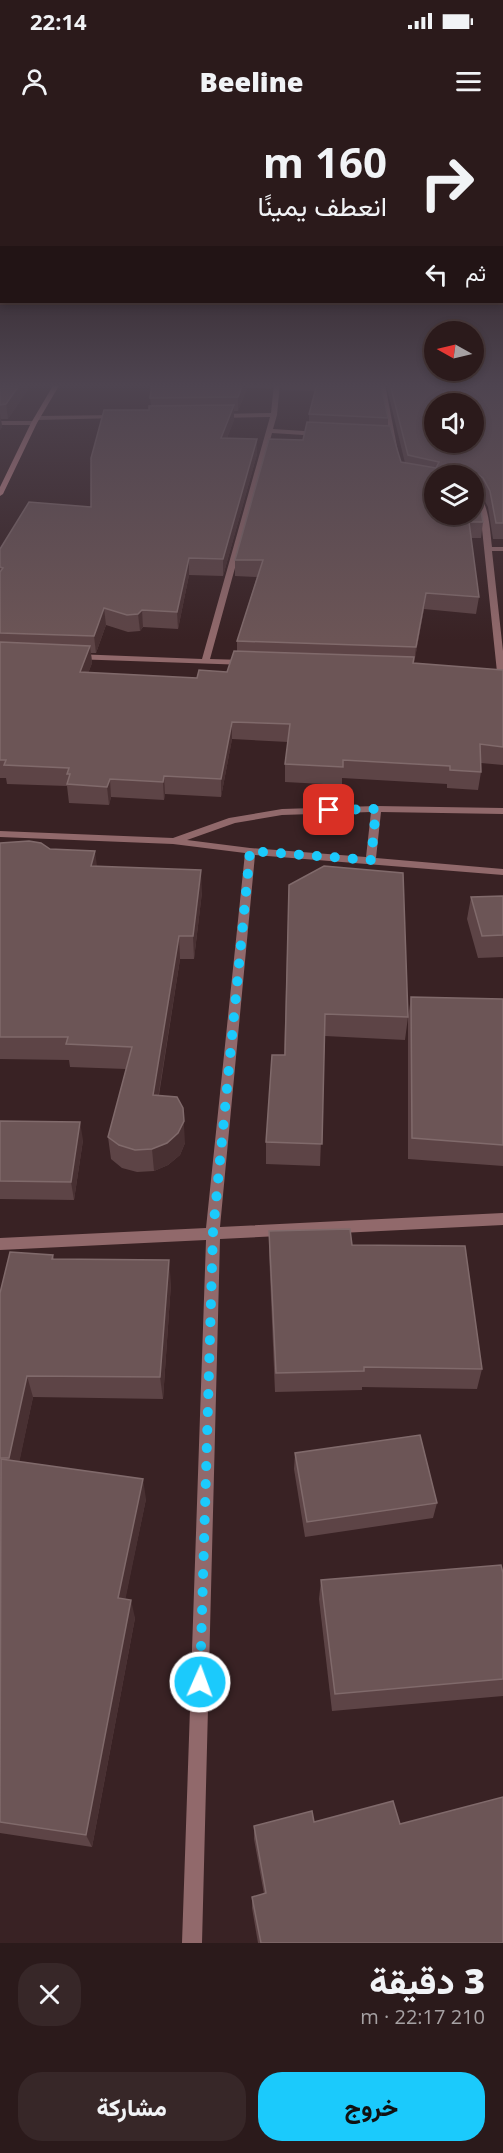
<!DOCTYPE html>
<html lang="ar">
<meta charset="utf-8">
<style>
:root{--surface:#2b1a1b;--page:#372728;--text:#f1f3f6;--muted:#a6a1a3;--line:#47383a;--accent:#1bcafc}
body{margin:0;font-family:"Open Sans",Vazirmatn,sans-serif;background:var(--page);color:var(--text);direction:rtl;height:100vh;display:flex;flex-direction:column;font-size:22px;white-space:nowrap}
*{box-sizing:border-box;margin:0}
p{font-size:20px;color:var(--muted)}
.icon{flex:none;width:33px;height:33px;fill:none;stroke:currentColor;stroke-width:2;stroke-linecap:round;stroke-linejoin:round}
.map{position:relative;height:1823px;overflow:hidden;direction:ltr}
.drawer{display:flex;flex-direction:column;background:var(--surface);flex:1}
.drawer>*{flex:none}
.hud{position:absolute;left:0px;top:0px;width:504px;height:183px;box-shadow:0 3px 9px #0003,0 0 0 2px var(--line);direction:rtl;background:#2b1a1b;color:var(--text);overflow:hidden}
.needle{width:39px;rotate:278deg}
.controls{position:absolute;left:424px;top:201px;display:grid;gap:12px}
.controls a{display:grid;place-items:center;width:60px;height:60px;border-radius:50%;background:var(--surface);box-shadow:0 3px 9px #0003,0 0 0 2px var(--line);font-size:30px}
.pin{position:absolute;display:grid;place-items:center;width:51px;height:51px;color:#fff;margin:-26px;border-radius:12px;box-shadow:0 3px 9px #0006}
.me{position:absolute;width:66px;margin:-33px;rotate:2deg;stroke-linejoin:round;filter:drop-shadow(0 0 4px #0008)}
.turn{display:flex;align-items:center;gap:21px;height:126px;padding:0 18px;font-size:27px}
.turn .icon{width:78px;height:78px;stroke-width:2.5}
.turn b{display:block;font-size:42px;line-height:51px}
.then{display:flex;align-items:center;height:57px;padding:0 18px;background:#0003;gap:12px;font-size:22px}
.round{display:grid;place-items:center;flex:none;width:63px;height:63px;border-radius:24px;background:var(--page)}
.headline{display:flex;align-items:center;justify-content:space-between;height:102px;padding:0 18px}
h1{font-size:36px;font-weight:800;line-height:45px}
.primary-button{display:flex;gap:12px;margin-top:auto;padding:12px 18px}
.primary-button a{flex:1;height:69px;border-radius:24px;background:var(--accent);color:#111;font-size:24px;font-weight:800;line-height:69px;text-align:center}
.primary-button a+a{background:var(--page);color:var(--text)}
.status{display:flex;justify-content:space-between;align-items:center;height:42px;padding:0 30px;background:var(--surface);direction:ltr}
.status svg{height:16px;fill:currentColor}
header{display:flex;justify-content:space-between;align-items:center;height:78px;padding:0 18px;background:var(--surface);font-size:27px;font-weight:800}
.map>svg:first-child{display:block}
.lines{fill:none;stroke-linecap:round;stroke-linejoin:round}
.street{fill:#91696b;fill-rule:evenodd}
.secondary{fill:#cc8c90;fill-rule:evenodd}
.wall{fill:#5d4446}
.shaded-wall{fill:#483032}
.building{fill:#6c5556;stroke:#806a6b;stroke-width:1.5;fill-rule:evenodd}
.route{stroke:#1bcafc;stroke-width:10;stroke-dasharray:0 18}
</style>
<div class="status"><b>22:14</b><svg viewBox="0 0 49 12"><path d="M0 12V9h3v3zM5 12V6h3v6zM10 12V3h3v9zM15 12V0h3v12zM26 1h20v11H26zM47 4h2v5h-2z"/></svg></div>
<header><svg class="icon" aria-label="menu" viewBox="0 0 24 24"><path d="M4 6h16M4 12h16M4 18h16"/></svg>Beeline<svg class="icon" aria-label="person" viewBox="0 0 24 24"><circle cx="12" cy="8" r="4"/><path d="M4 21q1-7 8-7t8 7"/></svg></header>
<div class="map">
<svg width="503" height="1823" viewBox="0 0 503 1823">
<rect width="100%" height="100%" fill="#392224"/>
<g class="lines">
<!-- street -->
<g class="street">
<polygon points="274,264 280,264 277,295 273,309 319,312 322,314 319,316 272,313 210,539 244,540 247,541 247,545 72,539 71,537 75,534 202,539 270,297 219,298 216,296 219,294 271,293"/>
<polygon points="379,264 385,264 399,337 394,336"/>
<polygon points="117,295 119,298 37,300 34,298 37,296"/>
<polygon points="0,301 34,301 37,303 34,305 0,305"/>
<path d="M 474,371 C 489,378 490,411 492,427 L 503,427 L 503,431 L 492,431 L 503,531 L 503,554 L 501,555 L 497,552 L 481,399 Z"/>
<path d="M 376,686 L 503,688 L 503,694 L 381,692 L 376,738 L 503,749 L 503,755 L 255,735 L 220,1107 L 503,1093 L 503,1105 L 220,1119 L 202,1823 L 182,1823 L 206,1120 L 0,1130 L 0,1118 L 206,1108 L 245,733 L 173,724 L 0,717 L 0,711 L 173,718 L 229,698 L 282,689 ZM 371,692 L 366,737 L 250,728 L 187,720 L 235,703 L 282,695 Z"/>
</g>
<!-- secondary -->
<polygon class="secondary" points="54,264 60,264 37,303 3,374 0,376 0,367 31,303"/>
</g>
<!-- wall -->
<g class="wall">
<polygon points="0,264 27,264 28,269 8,299 1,299 2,307 0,310"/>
<polygon points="152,264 272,264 271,269 247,268 238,291 234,291 234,300 227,318 257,334 223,456 189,455 178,509 143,507 140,511 128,512 106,505 96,533 91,533 92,543 88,553 197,558 227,552 237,531 237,521 257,457 235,456 235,440 303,320 309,302 309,294 315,271 282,270 281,264 381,264 388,298 388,306 401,342 405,343 386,264 503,264 503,419 493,419 488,387 481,374 477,371 483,402 481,418 471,418 479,477 476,494 424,489 414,543 503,550 503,645 481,643 481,652 478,670 447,668 447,664 342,658 342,665 285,662 285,644 288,622 232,619 221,677 165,674 164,680 111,677 109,685 69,683 67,666 7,664 6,658 0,658 0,429 91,387 151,286 150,278"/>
<polygon points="0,723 50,729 97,747 202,772 194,839 180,839 159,975 185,1023 180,1035 168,1045 154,1051 137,1052 122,1048 111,1039 108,1017 126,949 70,947 69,940 0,939"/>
<polygon points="289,765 408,897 405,920 325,916 320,1046 266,1044 266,1022 284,935"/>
<polygon points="503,776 503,837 478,838 467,799 471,777"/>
<polygon points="411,877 503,879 503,1046 408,1039 408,898"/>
<polygon points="0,1001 83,1020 74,1080 0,1079"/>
<polygon points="269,1111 352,1125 482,1249 477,1269 362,1267 362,1270 275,1272 269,1132"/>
<polygon points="53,1135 54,1139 171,1163 163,1279 33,1277 19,1342 146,1379 125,1479 135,1498 92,1727 0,1713 0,1173"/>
<polygon points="295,1333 437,1383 433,1398 305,1417 294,1349"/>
<polygon points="503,1453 503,1576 332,1591 319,1479 321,1460"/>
<polygon points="314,1702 400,1704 503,1823 258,1823 252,1788 252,1777 264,1774 254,1719 254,1706"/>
</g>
<!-- shaded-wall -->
<g class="shaded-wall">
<polygon points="20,264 27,264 28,269 8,299 6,284"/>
<polygon points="243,264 247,264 247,268 238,291 238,277"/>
<polygon points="234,285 234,300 221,333 221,318"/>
<polygon points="0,294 2,307 0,310"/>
<polygon points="257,319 257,334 223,456 223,439"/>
<polygon points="189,438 189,455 178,509 177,492"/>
<polygon points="426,473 424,489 414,544 416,527"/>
<polygon points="104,488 106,505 96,533 94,516"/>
<polygon points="142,490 143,507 140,511 138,494"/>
<polygon points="90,526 92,543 82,570 80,552"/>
<polygon points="232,602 232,619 221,677 221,659"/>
<polygon points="164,656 165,674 164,680 163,662"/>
<polygon points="110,659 111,677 109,685 107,667"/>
<polygon points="95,731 98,754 91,746"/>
<polygon points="201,750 202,772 194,839 193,816"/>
<polygon points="179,816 180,839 155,997 153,975"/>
<polygon points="183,988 185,1023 180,1035 168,1045 154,1051 152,1029"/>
<polygon points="80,1002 83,1020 74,1080 71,1062"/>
<polygon points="169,1140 171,1163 163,1279 160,1257"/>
<polygon points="27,1256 33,1277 16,1358 9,1338"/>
<polygon points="143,1359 146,1379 122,1496 118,1478"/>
<polygon points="131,1480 135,1498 92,1727 86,1715"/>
</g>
<!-- building -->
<g class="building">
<polygon points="0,264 20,264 6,284 0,285"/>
<polygon points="152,264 243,264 238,277 150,278"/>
<polygon points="317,264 381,264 388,298 309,294"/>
<path d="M 390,264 L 503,264 L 503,403 L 496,403 L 490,371 L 483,358 L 476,353 L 474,356 L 435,356 L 435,394 L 474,394 L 474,357 L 483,402 L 469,402 L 479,477 L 426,473 L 416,527 L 237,521 L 263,440 L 235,440 L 269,319 L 303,320 L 307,302 L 390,306 L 401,342 L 436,348 L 439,342 L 408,335 ZM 435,284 L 474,284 L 474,322 L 435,322 Z"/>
<polygon points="234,285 221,318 257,319 223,439 189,438 177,492 142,490 138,494 127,495 104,488 94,516 0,513 0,452 3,448 0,447 0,429 29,382 91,387 91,338 104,290 149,290 149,286"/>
<polygon points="0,522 90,526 80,552 197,558 199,550 227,552 234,531 414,537 413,543 503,550 503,627 480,624 481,652 450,650 450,646 343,640 343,647 285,644 290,604 232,602 221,659 164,656 163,662 110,659 107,667 67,664 70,654 67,654 69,648 4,645 6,640 0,640"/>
<polygon points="29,721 41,723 50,729 95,731 91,746 201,750 193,816 179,816 153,975 177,977 183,988 184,1001 178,1013 167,1023 152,1029 135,1030 119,1025 108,1017 132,927 66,924 68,917 0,917 0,723"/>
<polygon points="324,746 403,753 408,897 325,894 322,1024 266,1022 272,935 285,935 289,765"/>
<polygon points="503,776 503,815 482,816 471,777"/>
<polygon points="411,877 503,879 503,1025 412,1018"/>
<polygon points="0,1001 80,1002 71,1062 0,1061"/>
<polygon points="350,1109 352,1125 465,1126 482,1249 364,1247 364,1251 276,1253 269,1111"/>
<polygon points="10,1132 53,1135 52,1139 169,1140 160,1257 27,1256 9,1338 0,1338 0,1173"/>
<polygon points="420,1315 437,1383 307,1402 295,1333"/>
<polygon points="1,1339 143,1359 118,1478 131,1480 86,1715 0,1702"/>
<polygon points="501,1445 503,1453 503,1559 335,1574 321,1460"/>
<polygon points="503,1677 503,1823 261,1823 252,1777 266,1773 254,1706 312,1691 314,1702 393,1681 400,1704"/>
</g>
<!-- sky -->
<linearGradient id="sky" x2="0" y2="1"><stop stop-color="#1f1314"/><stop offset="0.51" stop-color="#4e4450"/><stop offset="1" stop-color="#4e4450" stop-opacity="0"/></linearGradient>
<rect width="503" height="520" fill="url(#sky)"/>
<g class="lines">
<!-- route -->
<polyline class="route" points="200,1562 213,1112 250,731 371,740 376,689 329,690"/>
</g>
</svg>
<div class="controls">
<a><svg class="needle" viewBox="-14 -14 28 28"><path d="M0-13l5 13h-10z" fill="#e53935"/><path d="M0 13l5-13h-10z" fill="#a6a1a3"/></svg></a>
<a><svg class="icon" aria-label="sound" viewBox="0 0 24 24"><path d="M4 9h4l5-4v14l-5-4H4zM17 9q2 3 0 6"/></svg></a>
<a><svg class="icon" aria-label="layers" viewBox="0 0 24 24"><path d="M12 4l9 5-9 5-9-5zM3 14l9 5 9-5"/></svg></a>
</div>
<div class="pin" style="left:329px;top:690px;background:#d93025"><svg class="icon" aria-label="arrive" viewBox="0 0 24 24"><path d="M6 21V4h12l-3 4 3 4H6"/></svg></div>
<svg class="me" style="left:200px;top:1562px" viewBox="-20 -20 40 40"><circle r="17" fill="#1bcafc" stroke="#fff" stroke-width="3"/><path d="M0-11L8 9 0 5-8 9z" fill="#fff"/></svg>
<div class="hud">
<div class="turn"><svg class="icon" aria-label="right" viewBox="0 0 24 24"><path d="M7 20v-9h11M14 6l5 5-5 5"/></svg><div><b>160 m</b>انعطف يمينًا</div></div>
<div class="then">ثم<svg class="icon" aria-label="left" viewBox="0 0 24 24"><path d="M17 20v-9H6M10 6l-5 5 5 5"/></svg></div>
</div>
</div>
<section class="drawer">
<div class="headline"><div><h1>3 دقيقة</h1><p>210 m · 22:17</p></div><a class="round"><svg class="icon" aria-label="close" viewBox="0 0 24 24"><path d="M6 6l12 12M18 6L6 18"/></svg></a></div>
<div class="primary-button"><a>خروج</a><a>مشاركة</a></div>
</section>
